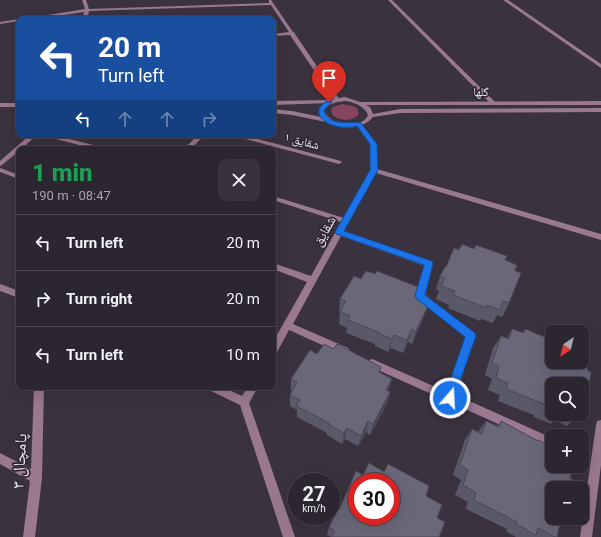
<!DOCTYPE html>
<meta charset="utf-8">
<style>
:root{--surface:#2c2630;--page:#38323c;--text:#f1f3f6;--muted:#a6a5ab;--line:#48434c}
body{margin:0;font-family:Roboto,"Noto Naskh Arabic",sans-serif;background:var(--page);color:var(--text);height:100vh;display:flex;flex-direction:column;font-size:15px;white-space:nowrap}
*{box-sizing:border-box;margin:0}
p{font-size:13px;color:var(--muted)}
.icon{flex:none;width:22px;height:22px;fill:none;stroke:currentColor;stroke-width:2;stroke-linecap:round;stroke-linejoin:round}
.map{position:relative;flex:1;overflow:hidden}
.details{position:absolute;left:16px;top:146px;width:260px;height:244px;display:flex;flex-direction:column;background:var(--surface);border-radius:8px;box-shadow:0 4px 16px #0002,0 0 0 1px var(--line)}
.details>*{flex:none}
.guide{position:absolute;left:16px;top:16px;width:260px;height:122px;border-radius:8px;box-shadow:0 4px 16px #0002,0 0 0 1px var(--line);background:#1a4fa0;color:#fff;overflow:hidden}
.needle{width:26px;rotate:215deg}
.controls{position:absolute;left:545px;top:325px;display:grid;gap:8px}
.controls a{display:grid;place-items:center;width:44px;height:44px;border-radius:8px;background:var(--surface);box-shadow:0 4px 16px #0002,0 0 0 1px var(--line);font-size:20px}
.speed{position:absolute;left:288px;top:473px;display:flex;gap:8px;font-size:20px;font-weight:700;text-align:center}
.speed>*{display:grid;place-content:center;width:52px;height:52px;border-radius:50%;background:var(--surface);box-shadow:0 4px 16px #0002,0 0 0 1px var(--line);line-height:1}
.speed small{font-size:10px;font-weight:400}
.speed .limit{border:6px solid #d22;background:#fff;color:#111}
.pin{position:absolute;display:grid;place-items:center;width:34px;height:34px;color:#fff;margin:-41px -17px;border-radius:50% 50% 50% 0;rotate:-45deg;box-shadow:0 0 4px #0007}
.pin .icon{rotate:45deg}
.me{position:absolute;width:44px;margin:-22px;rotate:19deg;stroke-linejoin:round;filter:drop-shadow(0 0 3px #0008)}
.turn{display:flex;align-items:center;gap:14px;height:84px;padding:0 16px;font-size:18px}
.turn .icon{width:52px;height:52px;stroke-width:2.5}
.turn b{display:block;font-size:28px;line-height:34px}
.lanes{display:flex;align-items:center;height:38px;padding:0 16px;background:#0003;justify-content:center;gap:20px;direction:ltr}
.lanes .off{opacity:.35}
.round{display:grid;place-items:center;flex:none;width:42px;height:42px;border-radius:8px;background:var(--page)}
.summary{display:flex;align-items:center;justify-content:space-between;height:68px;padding:0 16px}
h1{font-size:24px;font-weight:800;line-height:30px;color:#1e9e55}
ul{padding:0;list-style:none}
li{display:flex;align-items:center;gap:12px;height:56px;padding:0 16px;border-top:1px solid var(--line)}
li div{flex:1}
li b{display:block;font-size:15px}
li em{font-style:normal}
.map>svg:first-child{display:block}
.green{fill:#85455d}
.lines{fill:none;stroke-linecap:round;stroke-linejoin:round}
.minor{fill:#997890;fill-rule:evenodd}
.tertiary{fill:#997890;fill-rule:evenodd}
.wall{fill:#5a5967}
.shaded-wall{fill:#4a4854}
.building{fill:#696778;stroke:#4a4854;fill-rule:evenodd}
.route{fill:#1a73e8;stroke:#114b97}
.labels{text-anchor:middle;stroke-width:3.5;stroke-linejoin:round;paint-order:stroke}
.far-street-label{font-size:12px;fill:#e6e1ea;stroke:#312835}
.street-label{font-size:14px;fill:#e6e1ea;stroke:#312835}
.near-street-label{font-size:17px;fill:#e6e1ea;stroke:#312835}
</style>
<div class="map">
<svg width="601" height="537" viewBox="0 0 601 537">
<rect width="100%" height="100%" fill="#3b3240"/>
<!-- green -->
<path class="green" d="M 342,104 L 353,106 L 357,108 L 359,114 C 352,122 342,121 333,116 L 331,110 L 333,107 Z"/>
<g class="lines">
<!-- minor -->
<g class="minor">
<polygon points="82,0 86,0 89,9 269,3 269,0 271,0 293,32 295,33 295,34 340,100 335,101 290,35 273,36 273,34 289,32 271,5 89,11 87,19 83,19 84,12 35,19 24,19 85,9"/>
<polygon points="388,0 392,0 495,102 495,104 491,104"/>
<polygon points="503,0 508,0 601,64 601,68"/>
<polygon points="19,19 19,21 0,24 0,22 19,19 20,19"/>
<polygon points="329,100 332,102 331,103 273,105 273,101"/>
<rect x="0" y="103" width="19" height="4"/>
<polygon points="273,109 292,111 326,118 329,120 326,122 292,115 273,113"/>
<polygon points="359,122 361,123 376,144 377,169 601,234 601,240 376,173 344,231 432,262 433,264 425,296 474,333 475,336 456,395 552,438 552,448 369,366 367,363 369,360 372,359 447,392 466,337 417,299 416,297 425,266 341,236 293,324 348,348 350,351 348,354 345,355 342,354 289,330 276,354 273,355 273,342 307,282 273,269 273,263 311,276 341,222 273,200 273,196 344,218 371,170 370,144 356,124"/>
<polygon points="30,135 37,135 21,149 19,149 19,151 2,165 0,166 0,161"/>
<polygon points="43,135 53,135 105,148 106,149 95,149 44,136"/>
<polygon points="198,135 204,135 191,149 184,149"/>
<polygon points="233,135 243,135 341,161 342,162 339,164 234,136"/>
<polygon points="0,168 19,175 19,179 0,172"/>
<polygon points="0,284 19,291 19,298 0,291"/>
<polygon points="34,387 44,387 42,478 35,537 23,537 30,481 0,464 0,453 31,469"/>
<polygon points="207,387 222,387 242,396 248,387 258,387 249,403 295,537 283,537 240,405 209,390"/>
<polygon points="601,420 601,465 592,537 580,537 596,425 597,421"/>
</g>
<!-- tertiary -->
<path class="tertiary" d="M 345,97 L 360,102 L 601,101 L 601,105 L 366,105 L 370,107 L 373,114 L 400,109 L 601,108 L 601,112 L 400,113 L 373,117 C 360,133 327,131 319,111 C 324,99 334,99 345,97 ZM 345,101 C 353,102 365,106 368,115 C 362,130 331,126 324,111 C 328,103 337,102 345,101 Z"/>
</g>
<!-- wall -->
<g class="wall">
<polygon points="459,250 505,260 515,271 509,303 502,317 497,315 493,323 481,319 480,321 448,308 449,305 436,299 439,291 436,289 440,276"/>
<polygon points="375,274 418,287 417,292 428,296 425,305 423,319 412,344 408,342 403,353 390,348 388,352 375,346 375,344 346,333 347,328 339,324 340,313 339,312 340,299 361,279"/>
<polygon points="512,329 522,333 525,329 587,370 586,403 582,407 582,384 552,384 552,414 578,414 567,426 554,420 551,424 534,417 534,415 498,401 500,395 488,390 492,379 485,375 493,348 501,336 507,338"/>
<polygon points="317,354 380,373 392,379 388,391 390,392 387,404 370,435 366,432 358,446 345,439 342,444 327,435 327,433 297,417 297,410 290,406 290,395 292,391 291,391 291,379"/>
<polygon points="486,421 497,426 501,421 537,441 538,440 552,466 570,478 568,518 567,522 559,527 557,537 516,537 506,531 507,529 466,509 468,502 455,495 461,480 453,475 465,440 472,429 478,432"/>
<polygon points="363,475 426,496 437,518 439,537 331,537 327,535 329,527"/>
</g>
<!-- shaded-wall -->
<g class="shaded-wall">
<polygon points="428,306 423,319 412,344 416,331"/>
<polygon points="412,329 408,342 403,353 407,340"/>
<polygon points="394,335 390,348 388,352 392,339"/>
<polygon points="392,379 388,391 386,390"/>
<polygon points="390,392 387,404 370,435 373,424"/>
<polygon points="368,421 366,432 358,446 361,436"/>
<polygon points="347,428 345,439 342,444 344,433"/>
</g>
<!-- building -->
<g class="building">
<polygon points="462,244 474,249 476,245 507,256 505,260 517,265 515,271 521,273 509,303 503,301 500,310 487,305 487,308 453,295 455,291 441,286 445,278 440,276 445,267 446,267 454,248 459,250"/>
<polygon points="366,271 375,274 377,271 418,287 416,292 428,296 424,305 428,306 416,331 412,329 407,340 394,335 392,339 378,333 378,332 348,320 350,316 340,311 346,301 340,299 354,276 361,279"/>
<polygon points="512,329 524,333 525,329 552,340 552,362 582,362 582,357 589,360 587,370 591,372 586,403 582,402 582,384 552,384 552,409 543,405 544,404 506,389 508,383 496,378 499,366 492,363 501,336 509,339"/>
<polygon points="324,344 334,349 337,344 381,367 379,372 392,379 386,390 390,392 373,424 368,421 361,436 347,428 344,433 328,424 329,423 296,406 300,400 290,395 297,382 291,379 310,350 317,354"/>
<polygon points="486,421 499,427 501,421 538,441 538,440 552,447 552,466 573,466 570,478 575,481 574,488 552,488 552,518 568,518 567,522 561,519 557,537 555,537 538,528 536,535 516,524 517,522 474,500 476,493 463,485 468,470 460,465 472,429 482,434"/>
<path d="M 369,463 L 384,472 L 388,464 L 429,486 L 426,496 L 442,505 L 437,518 L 445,522 L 439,537 L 332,537 L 335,531 L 329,527 L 338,509 L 339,510 L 356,471 L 363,475 ZM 357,482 L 391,482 L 391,516 L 357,516 Z"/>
</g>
<!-- route -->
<path class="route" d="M 327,101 L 332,102 L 324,110 C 327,127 350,121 361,123 L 377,144 L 378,170 L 344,231 L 432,261 L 433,264 L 425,295 L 475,333 L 476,336 L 453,401 L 450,403 L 446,401 L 444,398 L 465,337 L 417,299 L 415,296 L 424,265 L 336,234 L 335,232 L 370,170 L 370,144 L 357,126 C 352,127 346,128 341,127 C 326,126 308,113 327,101 Z"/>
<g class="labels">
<!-- far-street labels -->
<g class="far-street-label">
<text x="481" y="96">گلها</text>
<text transform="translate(302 141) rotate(15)" y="4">شقایق ۱</text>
</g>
<!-- street labels -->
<g class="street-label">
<text transform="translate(324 231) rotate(-61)" y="5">شقایق</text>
</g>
<!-- near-street labels -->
<g class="near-street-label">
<text transform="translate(19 461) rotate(-87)" y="6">پامچال ۳</text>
</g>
</g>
</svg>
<div class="controls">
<a><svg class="needle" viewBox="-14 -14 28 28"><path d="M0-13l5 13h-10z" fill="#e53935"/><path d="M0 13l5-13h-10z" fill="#a6a5ab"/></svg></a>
<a><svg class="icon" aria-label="search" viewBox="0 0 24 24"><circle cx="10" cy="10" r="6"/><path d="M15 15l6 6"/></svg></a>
<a>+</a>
<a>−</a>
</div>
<div class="speed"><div>27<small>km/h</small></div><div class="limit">30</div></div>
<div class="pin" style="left:329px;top:102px;background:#d93025"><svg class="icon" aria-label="arrive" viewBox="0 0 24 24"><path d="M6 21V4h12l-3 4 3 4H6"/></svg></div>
<svg class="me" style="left:450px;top:398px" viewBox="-20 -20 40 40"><circle r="17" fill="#1a73e8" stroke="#fff" stroke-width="3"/><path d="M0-11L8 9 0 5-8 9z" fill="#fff"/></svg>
<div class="guide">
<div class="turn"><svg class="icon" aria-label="left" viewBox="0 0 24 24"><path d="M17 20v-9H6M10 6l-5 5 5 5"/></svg><div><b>20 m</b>Turn left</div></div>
<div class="lanes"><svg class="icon" aria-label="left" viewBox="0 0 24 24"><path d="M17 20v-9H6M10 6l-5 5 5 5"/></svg><svg class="icon off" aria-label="ahead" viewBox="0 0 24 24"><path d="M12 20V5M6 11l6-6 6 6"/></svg><svg class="icon off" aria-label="ahead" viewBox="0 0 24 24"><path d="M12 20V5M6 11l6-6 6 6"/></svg><svg class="icon off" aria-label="right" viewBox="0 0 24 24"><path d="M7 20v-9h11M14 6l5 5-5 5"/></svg></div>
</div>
<section class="details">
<div class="summary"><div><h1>1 min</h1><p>190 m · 08:47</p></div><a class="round"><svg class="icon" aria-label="close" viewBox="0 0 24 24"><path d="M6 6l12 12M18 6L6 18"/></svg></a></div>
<ul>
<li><svg class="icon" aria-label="left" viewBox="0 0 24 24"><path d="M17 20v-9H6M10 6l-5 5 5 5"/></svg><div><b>Turn left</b></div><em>20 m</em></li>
<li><svg class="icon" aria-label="right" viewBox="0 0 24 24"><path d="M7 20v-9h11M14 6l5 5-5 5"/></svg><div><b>Turn right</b></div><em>20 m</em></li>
<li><svg class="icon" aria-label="left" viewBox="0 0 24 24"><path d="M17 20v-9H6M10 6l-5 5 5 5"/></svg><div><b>Turn left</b></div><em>10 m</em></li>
</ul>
</section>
</div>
